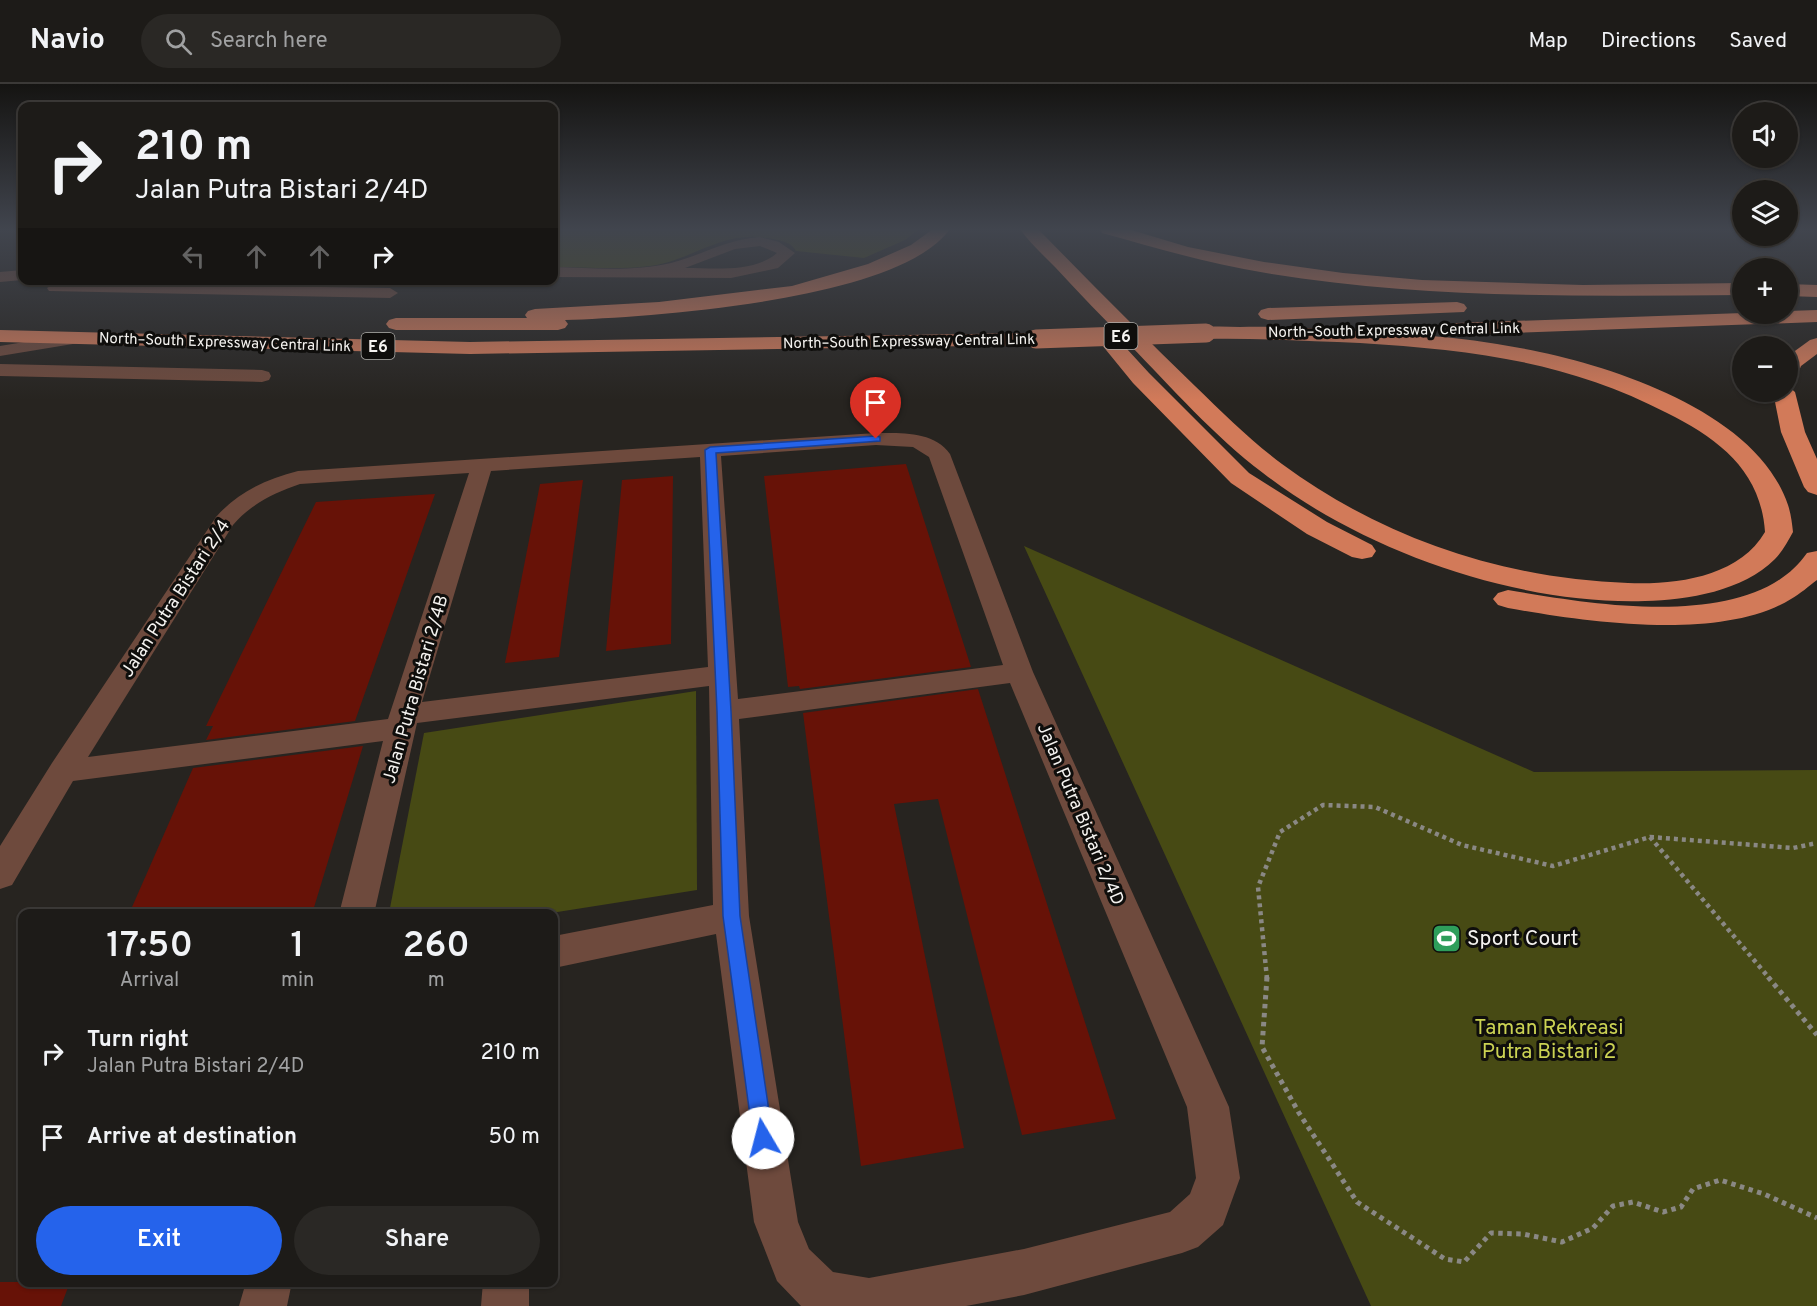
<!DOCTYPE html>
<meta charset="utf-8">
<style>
:root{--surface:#1d1b18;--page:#2a2825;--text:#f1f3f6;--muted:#a0a1a2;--line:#3b3937;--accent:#2563eb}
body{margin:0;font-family:Overpass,sans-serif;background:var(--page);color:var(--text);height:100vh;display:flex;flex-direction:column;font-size:22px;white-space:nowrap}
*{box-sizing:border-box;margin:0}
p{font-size:20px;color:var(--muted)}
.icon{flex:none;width:33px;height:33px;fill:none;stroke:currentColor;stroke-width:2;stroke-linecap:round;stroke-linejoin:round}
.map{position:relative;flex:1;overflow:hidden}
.drawer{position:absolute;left:18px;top:825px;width:540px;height:378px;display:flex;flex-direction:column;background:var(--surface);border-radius:12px;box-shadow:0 2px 4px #0004,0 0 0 2px var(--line)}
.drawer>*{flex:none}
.guide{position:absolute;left:18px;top:18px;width:540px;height:183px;border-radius:12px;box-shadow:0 2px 4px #0004,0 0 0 2px var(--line);background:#1d1b18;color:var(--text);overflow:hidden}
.fabs{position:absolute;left:1732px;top:18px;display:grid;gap:12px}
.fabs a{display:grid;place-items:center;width:66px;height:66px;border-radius:50%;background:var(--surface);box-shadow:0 2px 4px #0004,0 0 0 2px var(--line);font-size:30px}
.pin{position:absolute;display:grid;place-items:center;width:51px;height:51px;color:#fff;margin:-62px -26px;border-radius:50% 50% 50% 0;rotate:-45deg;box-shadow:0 0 6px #0007}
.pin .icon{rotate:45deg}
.me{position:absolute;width:66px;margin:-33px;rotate:352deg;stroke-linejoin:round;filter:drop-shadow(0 0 4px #0008)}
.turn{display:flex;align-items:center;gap:21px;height:126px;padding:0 18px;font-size:27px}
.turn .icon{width:78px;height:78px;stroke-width:2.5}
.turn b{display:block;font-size:42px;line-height:51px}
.lanes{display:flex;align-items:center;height:57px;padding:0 18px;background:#0003;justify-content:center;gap:30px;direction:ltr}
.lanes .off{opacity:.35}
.eta{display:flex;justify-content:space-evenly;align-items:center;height:102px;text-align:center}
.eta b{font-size:36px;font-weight:600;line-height:42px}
.button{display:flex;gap:12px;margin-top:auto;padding:12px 18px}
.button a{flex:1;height:69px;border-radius:36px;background:var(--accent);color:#fff;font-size:24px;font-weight:600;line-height:69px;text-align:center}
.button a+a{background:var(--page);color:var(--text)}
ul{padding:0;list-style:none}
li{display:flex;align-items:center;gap:18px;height:84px;padding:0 18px}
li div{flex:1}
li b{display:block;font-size:22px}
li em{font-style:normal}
header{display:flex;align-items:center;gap:36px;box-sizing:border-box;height:84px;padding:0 30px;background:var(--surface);border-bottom:2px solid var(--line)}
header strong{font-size:28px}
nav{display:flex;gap:33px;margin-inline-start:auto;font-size:21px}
.search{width:420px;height:54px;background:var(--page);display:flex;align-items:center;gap:15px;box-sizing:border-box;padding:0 21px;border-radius:33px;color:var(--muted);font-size:22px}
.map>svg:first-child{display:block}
.green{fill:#474a14}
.building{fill:#671207}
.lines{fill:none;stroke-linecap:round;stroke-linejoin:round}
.path-far1{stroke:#8a8884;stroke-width:4.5;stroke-dasharray:4 4;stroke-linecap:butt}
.path{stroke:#8a8884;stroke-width:5;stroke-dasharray:4.5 4.5;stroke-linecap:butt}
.minor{fill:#6e4a3d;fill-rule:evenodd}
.highway{fill:#d27a59;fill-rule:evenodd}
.highway-bridge{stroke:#d27a59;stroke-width:19}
.route{fill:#2563eb;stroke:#184099;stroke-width:1.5}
.labels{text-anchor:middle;stroke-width:6;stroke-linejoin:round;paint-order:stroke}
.far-street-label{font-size:15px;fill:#f4f2ef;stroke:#0f0e0c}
.shield{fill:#0f0e0c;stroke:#afaeab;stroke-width:1.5}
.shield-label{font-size:16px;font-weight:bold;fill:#f4f2ef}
.street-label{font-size:18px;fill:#f4f2ef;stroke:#0f0e0c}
.near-poi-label{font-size:21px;fill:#f4f2ef;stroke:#0f0e0c;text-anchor:start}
.near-park-label{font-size:21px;fill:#cbd253;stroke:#0f0e0c}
</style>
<header>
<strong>Navio</strong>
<div class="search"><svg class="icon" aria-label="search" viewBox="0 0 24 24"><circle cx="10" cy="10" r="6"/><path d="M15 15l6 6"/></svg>Search here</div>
<nav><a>Map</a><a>Directions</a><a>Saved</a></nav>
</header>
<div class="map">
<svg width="1817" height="1222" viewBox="0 0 1817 1222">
<rect width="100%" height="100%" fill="#272420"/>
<!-- green -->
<g class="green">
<path d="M 554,145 L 919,145 L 905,156 L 864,174 L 796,167 C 791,158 782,157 773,155 C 722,144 695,176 650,182 C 618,186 585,183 554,183 Z"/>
<polygon points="1024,462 1534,688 1817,686 1817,1222 1371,1222"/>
<polygon points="696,607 697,806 551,829 389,829 424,649"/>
</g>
<!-- building -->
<g class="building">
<polygon points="906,380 971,583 800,605 799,602 788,603 764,392"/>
<polygon points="673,392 671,560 606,567 622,396"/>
<polygon points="583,396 559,573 505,579 540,400"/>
<polygon points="435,410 355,637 206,656 213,642 206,642 316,418"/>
<polygon points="978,605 1116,1035 1022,1051 938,715 894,720 964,1064 861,1082 803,629"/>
<polygon points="363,662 312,830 129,830 193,684"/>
<polygon points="0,1198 70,1198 61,1222 0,1222"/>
</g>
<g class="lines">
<!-- path-far1 -->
<g class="path-far1">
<polyline points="1650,753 1770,895"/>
<polyline points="1267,895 1258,803 1280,748 1323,721 1375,723 1462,761 1553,782 1650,753 1793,764 1817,759"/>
</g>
<!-- path -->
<g class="path">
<polyline points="1267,893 1262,963 1299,1029 1357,1118 1445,1175 1464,1178 1491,1149 1523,1150 1562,1158 1593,1144 1613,1122 1633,1118 1663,1128 1681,1123 1693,1105 1720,1096 1764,1110 1817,1134"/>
<polyline points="1768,893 1817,951"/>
</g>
<!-- minor -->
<g class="minor">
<path d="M 760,153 L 779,158 L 795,169 L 778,184 L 731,194 L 554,193 L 554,183 C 592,184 633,188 671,179 C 702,171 728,155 760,153 ZM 760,162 L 777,169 C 754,189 714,184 685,184 L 735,165 Z"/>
<polygon points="22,186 22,196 0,198 0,188"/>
<polygon points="55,199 390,204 398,209 390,214 49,207 47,204"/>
<polygon points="79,249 85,250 88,254 85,258 0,272 0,262"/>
<polygon points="0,280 262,286 269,288 271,292 269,296 262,298 0,292"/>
<path d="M 876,349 C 901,349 934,347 950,370 L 1033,588 L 1229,1023 L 1240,1094 L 1223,1141 L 1198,1163 L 1182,1169 L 1024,1211 L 966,1222 L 801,1222 L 777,1197 L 754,1138 L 716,850 L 554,884 L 554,852 L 713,821 L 709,602 L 417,639 L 374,830 L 339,830 L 383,657 L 73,697 L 12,801 L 0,805 L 0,762 L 52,679 L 216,433 C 238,408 266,395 298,387 ZM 876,361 L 913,363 L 929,373 L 1003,581 L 738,615 L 721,372 ZM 700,373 L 708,583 L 422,618 L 491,387 ZM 469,389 L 388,635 L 88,673 L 233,441 C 251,420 274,409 300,400 ZM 1010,599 L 1187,1023 L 1196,1094 L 1190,1110 L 1170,1128 L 1024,1165 L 869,1194 L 833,1188 L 809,1165 L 798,1138 L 749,832 L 739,635 Z"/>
<polygon points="246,1198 292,1198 287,1222 239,1222"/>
<polygon points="483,1198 529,1198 529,1222 481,1222"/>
</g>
<!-- highway -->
<g class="highway">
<path d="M 933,145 L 950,145 C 899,217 650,233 565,236 L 568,240 L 565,244 L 558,246 L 396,246 L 389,244 L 386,240 L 389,236 L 396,234 L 527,234 L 525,231 L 528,227 L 535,225 L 659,218 L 792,202 L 868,180 L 911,161 Z"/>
<path d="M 1020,145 L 1038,145 C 1090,198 1142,251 1195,302 C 1223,329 1251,357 1282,380 C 1382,454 1504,495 1628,499 C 1676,501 1739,493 1765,448 C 1761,387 1719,355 1667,329 C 1567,277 1471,266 1360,259 C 1309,257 1258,254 1206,255 L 1199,253 L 1196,249 L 1199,245 C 1212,241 1226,243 1240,243 C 1272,242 1303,244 1335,246 C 1397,249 1459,252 1520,264 C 1608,280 1757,327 1788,421 C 1791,430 1792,439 1793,448 C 1788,457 1782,468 1775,475 C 1743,507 1688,516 1645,517 C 1517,521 1363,467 1263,389 C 1214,352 1172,304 1129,260 C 1104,235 1079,209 1055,183 C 1043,171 1030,159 1020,145 Z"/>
<path d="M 1100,145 L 1128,145 L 1188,163 L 1264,178 L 1343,189 L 1422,196 L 1583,201 L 1743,199 L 1743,211 C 1583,212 1424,215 1266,189 C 1210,180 1156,164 1102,149 Z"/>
<polygon points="1788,200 1817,201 1817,213 1788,212"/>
<polygon points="1457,218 1464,220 1467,224 1464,228 1268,236 1261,234 1258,230 1261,226 1268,224"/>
<polygon points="1817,226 1817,238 1457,251 1450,249 1447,245 1450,241 1457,239 1743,229 1788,230 1788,227"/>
<polygon points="0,246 470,258 1036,249 1043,251 1046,255 1043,259 1036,261 470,270 0,258"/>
<polygon points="1109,251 1116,253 1149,289 1249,389 1327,438 1372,461 1376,467 1372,473 1362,475 1352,473 1307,450 1231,399 1133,299 1102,261 1099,257 1102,253"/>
<polygon points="1817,254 1817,270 1801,282 1796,294 1788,295 1788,272 1810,256"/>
<polygon points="1788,302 1795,308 1805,348 1817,375 1817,411 1808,408 1804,403 1781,348 1773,308 1788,308"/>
<path d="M 1817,467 L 1817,496 C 1809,502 1800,510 1791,515 C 1721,558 1586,538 1508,524 L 1498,521 L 1493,515 L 1498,509 L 1508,506 C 1591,520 1752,549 1807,469 Z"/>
</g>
<!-- highway-bridge -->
<polyline class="highway-bridge" points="1036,255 1206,249"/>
</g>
<!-- sky -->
<linearGradient id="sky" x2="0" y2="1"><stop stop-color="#151412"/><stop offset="0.46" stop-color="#41454e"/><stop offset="1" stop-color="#41454e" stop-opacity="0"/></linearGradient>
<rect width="1817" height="316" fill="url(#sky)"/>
<!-- route -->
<polygon class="route" points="876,352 880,353 880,357 716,369 731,627 740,832 773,1054 770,1061 763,1064 756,1061 753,1054 723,832 717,627 705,366 710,363"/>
<!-- icons -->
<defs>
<symbol id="stadium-square" viewBox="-11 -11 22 22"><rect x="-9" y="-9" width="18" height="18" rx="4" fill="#2e9e5b" stroke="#0f0e0c"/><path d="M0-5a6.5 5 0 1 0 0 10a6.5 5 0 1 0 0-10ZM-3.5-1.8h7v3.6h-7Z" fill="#fff"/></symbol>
</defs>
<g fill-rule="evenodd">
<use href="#stadium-square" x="1430" y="838" width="33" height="33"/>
</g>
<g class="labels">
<!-- far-street labels -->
<g class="far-street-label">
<text transform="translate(1394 246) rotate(-1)" y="5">North–South Expressway Central Link</text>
<text transform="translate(909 257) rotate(-1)" y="5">North–South Expressway Central Link</text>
<text transform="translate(225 258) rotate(2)" y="5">North–South Expressway Central Link</text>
</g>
<!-- shield labels -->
<g class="shield">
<rect x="1104.5" y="239" width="33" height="26" rx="4.5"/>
<rect x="361.5" y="249" width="33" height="26" rx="4.5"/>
</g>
<g class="shield-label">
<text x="1121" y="258">E6</text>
<text x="378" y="268">E6</text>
</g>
<!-- street labels -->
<g class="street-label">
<text transform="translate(175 514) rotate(-57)" y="6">Jalan Putra Bistari 2/4</text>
<text transform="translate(415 605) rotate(-74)" y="6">Jalan Putra Bistari 2/4B</text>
<text transform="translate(1081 730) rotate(67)" y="6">Jalan Putra Bistari 2/4D</text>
</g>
<!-- near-poi labels -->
<g class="near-poi-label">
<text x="1467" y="861">Sport Court</text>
</g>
<!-- near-park labels -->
<g class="near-park-label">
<text x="1549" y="950">Taman Rekreasi<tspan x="1549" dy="24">Putra Bistari 2</tspan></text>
</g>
</g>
</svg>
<div class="fabs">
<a><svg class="icon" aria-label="sound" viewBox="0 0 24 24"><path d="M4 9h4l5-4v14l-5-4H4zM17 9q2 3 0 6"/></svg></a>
<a><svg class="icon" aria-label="layers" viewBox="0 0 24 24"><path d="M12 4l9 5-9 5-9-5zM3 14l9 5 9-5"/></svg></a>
<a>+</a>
<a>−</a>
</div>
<div class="pin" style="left:876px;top:355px;background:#d93025"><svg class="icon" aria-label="arrive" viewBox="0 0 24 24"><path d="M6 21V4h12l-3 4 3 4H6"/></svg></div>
<svg class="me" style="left:763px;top:1054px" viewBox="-20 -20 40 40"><circle r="19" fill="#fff"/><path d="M0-13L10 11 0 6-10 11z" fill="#2563eb"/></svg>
<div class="guide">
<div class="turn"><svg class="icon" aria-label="right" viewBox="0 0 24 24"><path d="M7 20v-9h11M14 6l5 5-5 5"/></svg><div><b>210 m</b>Jalan Putra Bistari 2/4D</div></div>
<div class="lanes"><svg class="icon off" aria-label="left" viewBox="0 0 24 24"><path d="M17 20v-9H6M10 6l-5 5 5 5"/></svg><svg class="icon off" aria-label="ahead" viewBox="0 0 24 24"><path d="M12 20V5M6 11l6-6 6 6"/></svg><svg class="icon off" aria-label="ahead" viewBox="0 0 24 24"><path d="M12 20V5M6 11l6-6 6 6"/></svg><svg class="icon" aria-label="right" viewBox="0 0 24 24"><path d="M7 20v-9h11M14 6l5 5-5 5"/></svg></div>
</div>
<section class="drawer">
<div class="eta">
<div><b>17:50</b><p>Arrival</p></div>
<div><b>1</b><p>min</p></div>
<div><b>260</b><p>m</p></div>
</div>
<ul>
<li><svg class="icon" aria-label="right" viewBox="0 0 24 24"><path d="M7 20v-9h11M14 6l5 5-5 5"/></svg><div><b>Turn right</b><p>Jalan Putra Bistari 2/4D</p></div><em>210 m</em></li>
<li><svg class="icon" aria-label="arrive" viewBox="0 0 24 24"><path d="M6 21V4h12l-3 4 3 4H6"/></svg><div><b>Arrive at destination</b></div><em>50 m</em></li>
</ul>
<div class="button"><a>Exit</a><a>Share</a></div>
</section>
</div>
